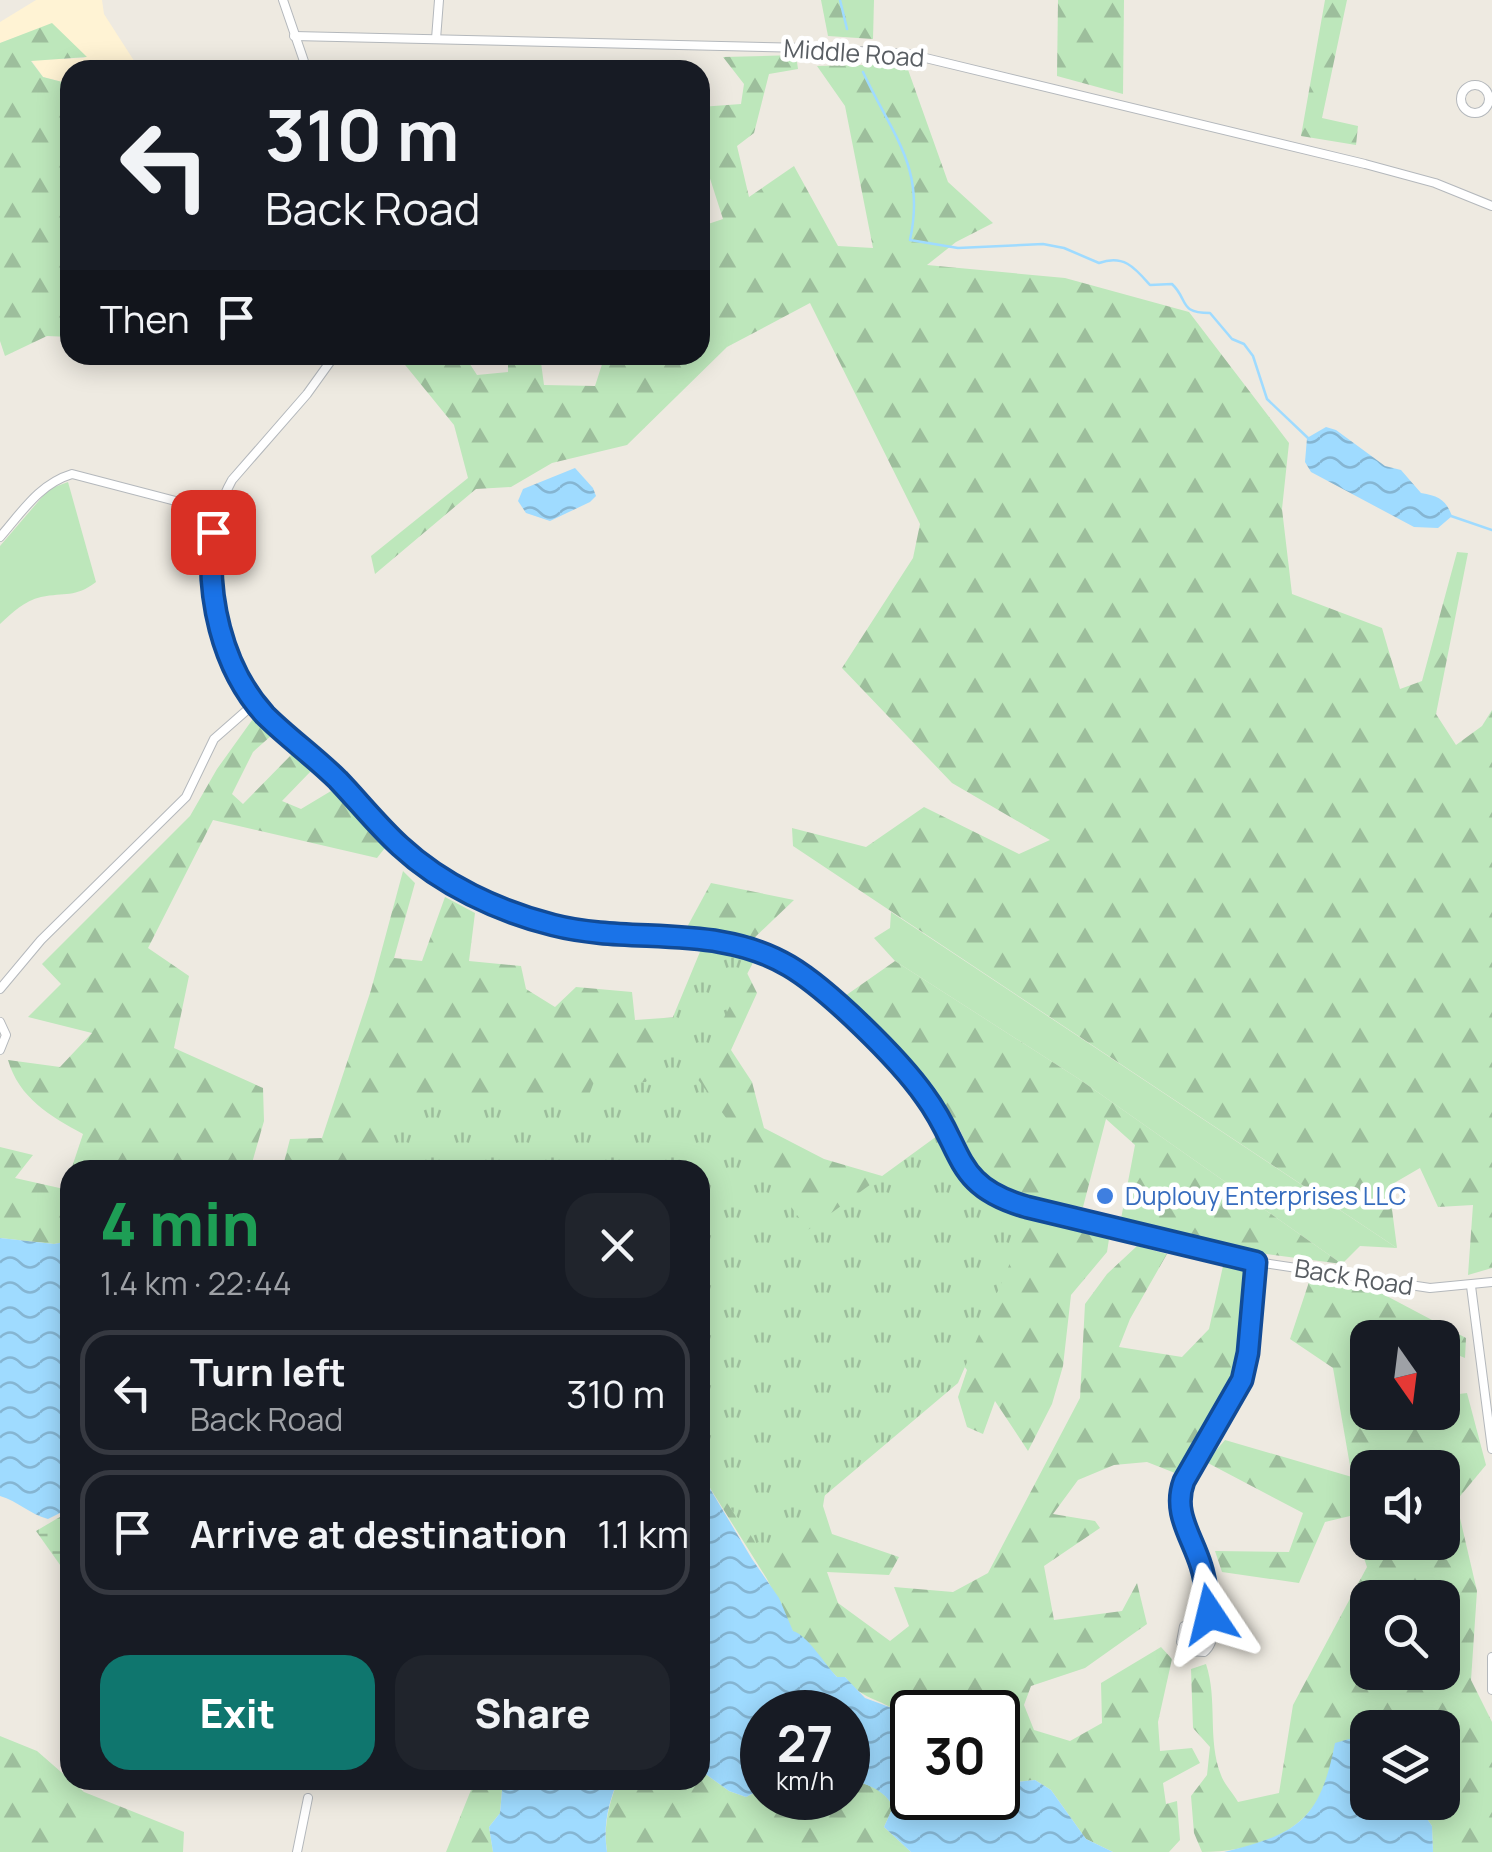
<!DOCTYPE html>
<meta charset="utf-8">
<style>
:root{--surface:#171b24;--page:#20242c;--text:#f1f3f6;--muted:#9ea1a6;--line:#363941;--accent:#0f766e}
body{margin:0;font-family:Manrope,sans-serif;background:var(--page);color:var(--text);height:100vh;display:flex;flex-direction:column;font-size:38px;white-space:nowrap}
*{box-sizing:border-box;margin:0}
p{font-size:32px;color:var(--muted)}
.icon{flex:none;width:55px;height:55px;fill:none;stroke:currentColor;stroke-width:2;stroke-linecap:round;stroke-linejoin:round}
.map{position:relative;flex:1;overflow:hidden}
.side{position:absolute;left:60px;top:1160px;width:650px;height:630px;display:flex;flex-direction:column;background:var(--surface);border-radius:30px;box-shadow:0 5px 25px #0003}
.side>*{flex:none}
.top-card{position:absolute;left:60px;top:60px;width:650px;height:305px;border-radius:30px;box-shadow:0 5px 25px #0003;background:#171b24;color:var(--text);overflow:hidden}
.needle{width:65px;rotate:166deg}
.buttons{position:absolute;left:1350px;top:1320px;display:grid;gap:20px}
.buttons a{display:grid;place-items:center;width:110px;height:110px;border-radius:20px;background:var(--surface);box-shadow:0 5px 25px #0003;font-size:50px}
.speed{position:absolute;left:740px;top:1690px;display:flex;gap:20px;font-size:50px;font-weight:700;text-align:center}
.speed>*{display:grid;place-content:center;width:130px;height:130px;border-radius:50%;background:var(--surface);box-shadow:0 5px 25px #0003;line-height:1}
.speed small{font-size:25px;font-weight:400}
.speed .limit{border:5px solid #111;border-radius:15px;background:#fff;color:#111}
.pin{position:absolute;display:grid;place-items:center;width:85px;height:85px;color:#fff;margin:-42px;border-radius:20px;box-shadow:0 5px 15px #0006}
.me{position:absolute;width:110px;margin:-55px;rotate:350deg;stroke-linejoin:round;filter:drop-shadow(0 0 8px #0008)}
.turn{display:flex;align-items:center;gap:35px;height:210px;padding:0 40px;font-size:45px}
.turn .icon{width:130px;height:130px;stroke-width:2.5}
.turn b{display:block;font-size:70px;line-height:85px}
.then{display:flex;align-items:center;height:95px;padding:0 40px;background:#0003;gap:20px;font-size:38px}
.round{display:grid;place-items:center;flex:none;width:105px;height:105px;border-radius:30px;background:var(--page)}
.overview{display:flex;align-items:center;justify-content:space-between;height:170px;padding:0 40px}
h1{font-size:60px;font-weight:800;line-height:75px;color:#1e9e55}
.action{display:flex;gap:20px;margin-top:auto;padding:20px 40px}
.action a{flex:1;height:115px;border-radius:30px;background:var(--accent);color:#fff;font-size:40px;font-weight:800;line-height:115px;text-align:center}
.action a+a{background:var(--page);color:var(--text)}
ul{padding:0;list-style:none}
li{display:flex;align-items:center;gap:30px;height:125px;margin:0 20px 15px;padding:0 20px;border:5px solid var(--line);border-radius:30px}
li div{flex:1}
li b{display:block;font-size:38px}
li em{font-style:normal}
.map>svg:first-child{display:block}
.commercial{fill:#fff3d4}
.green{fill:#bde7bb}
.forest{fill:url(#forest-firs);fill-rule:evenodd}
.wetland{fill:url(#wetland-marsh)}
.park{fill:url(#park-tufts)}
.water{fill:url(#water-waves)}
.lines{fill:none;stroke-linecap:round;stroke-linejoin:round}
.stream{stroke:#9fdbff;stroke-width:2.5}
.minor-casing{stroke:#b4b8bc;stroke-width:10}
.minor{stroke:#fff;stroke-width:8}
.route-casing{stroke:#114b97;stroke-width:25}
.route{stroke:#1a73e8;stroke-width:18}
.shop-dot{fill:#3f7fe0;stroke:#fff;stroke-width:4}
.labels{text-anchor:middle;stroke-width:9;stroke-linejoin:round;paint-order:stroke}
.street-label{font-size:25px;fill:#595e63;stroke:#fff}
.shop-label{font-size:25px;fill:#366cbe;stroke:#fff;text-anchor:start}
</style>
<div class="map">
<svg width="1492" height="1852" viewBox="0 0 1492 1852">
<defs>
<pattern id="forest-firs" width="22" height="20" patternUnits="userSpaceOnUse" patternTransform="scale(2.5)"><rect width="22" height="20" fill="#bde7bb"/><path d="M5 1l3.5 6h-7zM16 11l3.5 6h-7z" fill="#9dbe9c"/></pattern>
<pattern id="wetland-marsh" width="20" height="14" patternUnits="userSpaceOnUse" patternTransform="scale(2.5)"><rect width="20" height="14" fill="#bde7bb"/><path d="M1 5h8M5 5V1M11 12h8M15 12V8" fill="none" stroke="#9dbe9c"/></pattern>
<pattern id="park-tufts" width="24" height="20" patternUnits="userSpaceOnUse" patternTransform="scale(2.5)"><rect width="24" height="20" fill="#bde7bb"/><path d="M3 7l-1-3M5 7V3M7 7l1-3M15 17l-1-3M17 17v-4M19 17l1-3" fill="none" stroke="#9dbe9c"/></pattern>
<pattern id="water-waves" width="16" height="10" patternUnits="userSpaceOnUse" patternTransform="scale(2.5)"><rect width="16" height="10" fill="#9fdbff"/><path d="M0 5q4-4 8 0t8 0" fill="none" stroke="#85b5d2"/></pattern>
</defs>
<rect width="100%" height="100%" fill="#eeeae1"/>
<!-- commercial -->
<polygon class="commercial" points="36,0 102,0 104,14 140,70 70,70 70,84 43,77 31,60 85,58 52,24 0,43 0,22"/>
<!-- green -->
<g class="green">
<path d="M 68,482 L 96,582 C 75,598 65,592 41,597 C 24,601 13,612 0,624 L 0,546 L 49,489 Z"/>
<polygon points="891,912 1397,1248 1360,1246 1342,1264 1079,1079 895,961 874,938 890,928"/>
</g>
<!-- forest -->
<g class="forest">
<polygon points="821,0 874,0 873,39 828,36"/>
<polygon points="1058,0 1124,0 1123,94 1057,76"/>
<polygon points="1325,0 1347,0 1322,118 1358,126 1356,145 1301,136"/>
<polygon points="52,23 87,57 31,61 43,77 70,84 70,337 47,336 5,356 0,341 0,43"/>
<polygon points="796,55 798,69 769,74 754,133 737,146 749,197 794,166 838,246 873,248 845,106 817,66 906,64 948,182 993,223 956,242 927,265 1065,278 1189,312 1289,443 1282,509 1292,594 1382,628 1400,689 1422,681 1457,552 1468,553 1436,714 1456,745 1482,726 1492,710 1492,1268 1468,1275 1473,1205 1438,1207 1420,1168 1389,1186 1397,1248 793,846 792,828 866,847 924,807 1019,854 1050,840 952,783 842,668 913,558 920,524 810,303 727,347 627,445 552,463 511,487 476,489 375,574 371,556 468,478 454,425 397,355 419,355 423,362 443,359 442,355 464,355 477,375 508,372 508,355 540,355 544,385 595,386 605,355 636,355 641,364 655,355 700,355 700,261 708,255 705,225 723,219 706,166 700,162 700,107 741,104 744,84 723,57"/>
<path d="M 255,716 L 272,735 L 253,752 L 232,794 L 243,804 L 294,752 L 311,771 L 282,801 L 301,809 L 331,791 L 388,844 L 377,858 L 213,820 L 148,948 L 189,976 L 174,1048 L 263,1088 L 264,1121 L 250,1170 L 71,1170 L 83,1134 C 50,1116 19,1098 8,1060 L 60,1067 L 92,1033 L 28,1017 L 61,984 L 42,964 L 190,816 L 217,769 Z"/>
<path d="M 403,871 L 415,883 L 394,958 L 422,961 L 445,897 L 475,913 L 469,961 L 521,966 L 526,989 L 555,1007 L 576,987 L 632,992 L 635,1020 L 678,1017 L 740,959 L 757,993 L 731,1050 L 752,1082 L 764,1128 L 824,1159 L 906,1183 L 960,1184 L 1020,1217 L 1109,1239 L 1107,1252 L 1071,1295 L 1063,1366 L 1052,1404 L 1028,1451 L 995,1401 L 983,1434 L 967,1427 L 958,1397 L 967,1370 L 905,1287 L 829,1469 L 823,1506 L 832,1534 L 899,1557 L 889,1575 L 827,1572 L 838,1603 L 890,1641 L 909,1626 L 894,1587 L 953,1592 L 988,1573 L 1080,1398 L 1085,1304 L 1107,1274 L 1137,1246 L 1167,1254 L 1130,1319 L 1119,1347 L 1182,1357 L 1209,1329 L 1223,1266 L 1254,1270 L 1230,1392 L 1180,1475 L 1147,1462 L 1114,1465 L 1078,1480 L 1053,1514 L 1095,1521 L 1100,1528 L 1044,1566 L 1054,1620 L 1122,1611 L 1137,1583 L 1147,1624 L 1085,1668 L 1031,1686 L 1024,1705 L 1034,1730 L 1070,1741 L 1102,1723 L 1101,1683 L 1161,1647 L 1172,1659 L 1158,1722 L 1160,1751 L 1192,1748 L 1200,1763 L 1163,1783 L 1166,1804 L 1177,1801 L 1180,1840 L 1169,1852 L 1113,1852 L 1086,1839 L 1051,1790 L 1035,1780 L 1016,1782 L 998,1773 L 998,1712 L 912,1712 L 912,1722 C 903,1719 900,1713 892,1708 C 871,1696 862,1699 845,1677 L 837,1677 L 793,1632 L 767,1579 L 700,1472 L 700,1170 L 282,1170 L 290,1139 L 322,1138 L 371,990 Z"/>
<polygon points="711,883 794,900 751,941 686,929"/>
<polygon points="895,961 1079,1079 1342,1264 1228,1249 1120,1224 1135,1145 1106,1119 1083,1207 1026,1200 981,1176 960,1130 917,1068 845,996"/>
<polygon points="0,1147 33,1155 15,1178 64,1189 70,1174 70,1241 54,1244 0,1238"/>
<path d="M 1309,1282 L 1381,1293 L 1466,1338 L 1465,1358 L 1443,1349 L 1442,1338 L 1413,1337 L 1401,1333 L 1400,1337 L 1368,1338 L 1368,1412 L 1442,1412 L 1443,1396 L 1467,1393 L 1486,1465 L 1456,1501 L 1477,1591 L 1471,1680 L 1492,1722 L 1492,1852 L 1433,1852 L 1432,1826 L 1416,1803 L 1442,1802 L 1442,1728 L 1368,1728 L 1367,1744 L 1336,1743 C 1332,1756 1331,1770 1326,1782 C 1309,1834 1252,1852 1202,1852 L 1194,1833 L 1191,1796 L 1207,1775 L 1210,1747 L 1193,1728 L 1191,1669 L 1206,1664 C 1218,1700 1207,1740 1221,1775 C 1224,1784 1233,1793 1238,1802 L 1279,1793 L 1293,1705 L 1367,1567 L 1350,1516 L 1325,1522 L 1299,1583 L 1222,1572 L 1215,1551 L 1289,1552 L 1303,1513 L 1206,1462 L 1225,1440 L 1352,1477 L 1333,1368 L 1290,1339 ZM 1368,1468 L 1442,1468 L 1442,1542 L 1368,1542 ZM 1368,1598 L 1442,1598 L 1442,1672 L 1368,1672 Z"/>
<polygon points="0,1736 37,1751 84,1792 184,1832 183,1852 0,1852"/>
<path d="M 700,1770 L 729,1791 L 746,1797 L 762,1789 L 762,1798 L 848,1798 L 848,1780 C 865,1782 886,1790 893,1807 L 884,1827 L 911,1852 L 607,1852 C 603,1826 609,1804 618,1780 L 700,1780 Z"/>
<polygon points="475,1780 503,1780 500,1813 489,1827 493,1852 446,1852"/>
</g>
<!-- wetland -->
<polygon class="wetland" points="70,1511 70,1579 36,1531"/>
<!-- park -->
<path class="park" d="M 702,947 L 755,959 L 694,1074 L 808,1230 L 937,1136 C 960,1187 978,1202 1030,1217 L 958,1383 L 759,1551 C 751,1531 738,1520 727,1503 C 715,1486 719,1465 700,1453 L 700,1170 L 379,1170 L 390,1097 L 589,1095 L 594,1082 L 646,1082 Z"/>
<!-- water -->
<g class="water">
<path d="M 1326,427 L 1336,430 L 1385,466 L 1401,470 L 1421,493 C 1439,496 1446,500 1452,516 L 1438,528 L 1414,527 L 1311,472 L 1305,462 L 1307,438 Z"/>
<polygon points="575,468 593,488 596,496 590,502 550,521 526,513 518,501 523,489"/>
<path d="M 0,1238 L 54,1244 L 70,1241 L 70,1508 L 48,1519 C 29,1514 18,1501 0,1496 Z"/>
<path d="M 700,1472 L 752,1559 L 779,1598 L 793,1631 C 807,1635 824,1663 837,1677 L 845,1677 L 865,1698 L 892,1708 L 912,1722 L 912,1798 L 998,1798 L 998,1773 L 1016,1782 L 1035,1780 L 1051,1790 L 1086,1839 L 1113,1852 L 911,1852 L 884,1827 L 893,1807 C 886,1791 865,1782 848,1780 L 848,1712 L 762,1712 L 762,1789 L 746,1797 L 729,1791 L 700,1770 Z"/>
<path d="M 1349,1739 L 1367,1744 L 1368,1802 L 1416,1803 L 1432,1826 L 1433,1852 L 1224,1852 C 1298,1834 1320,1820 1335,1743 Z"/>
<path d="M 503,1780 L 618,1780 C 608,1804 603,1826 607,1852 L 493,1852 L 489,1827 L 500,1813 Z"/>
</g>
<g class="lines">
<!-- stream -->
<g class="stream">
<polyline points="840,0 847,29"/>
<path d="M 863,72 C 892,135 926,167 910,240 L 958,248 L 1043,244 L 1064,248 L 1099,263 C 1124,254 1135,268 1150,285 L 1172,284 C 1189,300 1178,313 1210,313 L 1232,339 L 1244,344 L 1253,356 L 1267,399 L 1308,438"/>
<polyline points="1451,516 1492,530"/>
</g>
<defs>
<g id="minor">
<polyline points="283,0 307,70"/>
<polyline points="294,36 807,48 909,54 1365,164 1435,183 1492,206"/>
<polyline points="436,39 439,0"/>
<circle cx="1475" cy="99" r="14"/>
<path d="M 335,355 L 307,394 L 232,480 C 193,549 210,647 259,708 C 280,733 309,752 332,774 C 356,797 376,824 400,846 C 440,882 489,904 540,921 C 621,948 714,920 791,967 C 830,992 901,1060 927,1099 C 956,1140 956,1181 1009,1202 L 1257,1262 L 1430,1288 L 1492,1282"/>
<path d="M 0,537 C 22,512 39,484 72,474 L 218,512"/>
<polyline points="0,989 41,940 186,797 214,739 255,703"/>
<polyline points="0,1022 6,1035 0,1050"/>
<polyline points="1471,1286 1492,1449"/>
<path d="M 1211,1618 L 1184,1626 L 1181,1642 L 1188,1651 L 1204,1652 C 1233,1629 1186,1542 1180,1512 C 1178,1501 1180,1492 1184,1481 L 1241,1380 L 1248,1353 L 1257,1262"/>
<polyline points="1492,1657 1492,1690"/>
<polyline points="297,1852 308,1798"/>
</g>
</defs>
<!-- minor casing -->
<use href="#minor" class="minor-casing"/>
<!-- minor -->
<use href="#minor" class="minor"/>
</g>
<g class="lines">
<defs>
<path id="route" d="M 213,532 C 206,594 221,667 265,715 C 288,738 315,757 338,780 C 359,802 378,826 400,846 C 442,885 498,911 553,925 C 631,945 717,923 789,966 C 828,989 899,1059 925,1096 C 965,1150 952,1186 1027,1207 L 1256,1262 L 1248,1353 L 1242,1380 L 1184,1481 C 1172,1513 1192,1536 1201,1566 C 1206,1581 1207,1598 1210,1614"/>
</defs>
<!-- route casing -->
<use href="#route" class="route-casing"/>
<!-- route -->
<use href="#route" class="route"/>
</g>
<!-- markers -->
<circle class="shop-dot" cx="1105" cy="1196" r="10"/>
<g class="labels">
<!-- street labels -->
<g class="street-label">
<text transform="translate(854 53) rotate(4)" y="9">Middle Road</text>
<text transform="translate(1354 1277) rotate(9)" y="9">Back Road</text>
</g>
<!-- shop labels -->
<g class="shop-label">
<text x="1125" y="1205">Duplouy Enterprises LLC</text>
</g>
</g>
</svg>
<div class="buttons">
<a><svg class="needle" viewBox="-14 -14 28 28"><path d="M0-13l5 13h-10z" fill="#e53935"/><path d="M0 13l5-13h-10z" fill="#9ea1a6"/></svg></a>
<a><svg class="icon" aria-label="sound" viewBox="0 0 24 24"><path d="M4 9h4l5-4v14l-5-4H4zM17 9q2 3 0 6"/></svg></a>
<a><svg class="icon" aria-label="search" viewBox="0 0 24 24"><circle cx="10" cy="10" r="6"/><path d="M15 15l6 6"/></svg></a>
<a><svg class="icon" aria-label="layers" viewBox="0 0 24 24"><path d="M12 4l9 5-9 5-9-5zM3 14l9 5 9-5"/></svg></a>
</div>
<div class="speed"><div>27<small>km/h</small></div><div class="limit">30</div></div>
<div class="pin" style="left:213px;top:532px;background:#d93025"><svg class="icon" aria-label="arrive" viewBox="0 0 24 24"><path d="M6 21V4h12l-3 4 3 4H6"/></svg></div>
<svg class="me" style="left:1210px;top:1614px" viewBox="-20 -20 40 40"><path d="M0-17L14 15 0 8-14 15z" fill="#1a73e8" stroke="#fff" stroke-width="4"/></svg>
<div class="top-card">
<div class="turn"><svg class="icon" aria-label="left" viewBox="0 0 24 24"><path d="M17 20v-9H6M10 6l-5 5 5 5"/></svg><div><b>310 m</b>Back Road</div></div>
<div class="then">Then<svg class="icon" aria-label="arrive" viewBox="0 0 24 24"><path d="M6 21V4h12l-3 4 3 4H6"/></svg></div>
</div>
<section class="side">
<div class="overview"><div><h1>4 min</h1><p>1.4 km · 22:44</p></div><a class="round"><svg class="icon" aria-label="close" viewBox="0 0 24 24"><path d="M6 6l12 12M18 6L6 18"/></svg></a></div>
<ul>
<li><svg class="icon" aria-label="left" viewBox="0 0 24 24"><path d="M17 20v-9H6M10 6l-5 5 5 5"/></svg><div><b>Turn left</b><p>Back Road</p></div><em>310 m</em></li>
<li><svg class="icon" aria-label="arrive" viewBox="0 0 24 24"><path d="M6 21V4h12l-3 4 3 4H6"/></svg><div><b>Arrive at destination</b></div><em>1.1 km</em></li>
</ul>
<div class="action"><a>Exit</a><a>Share</a></div>
</section>
</div>
